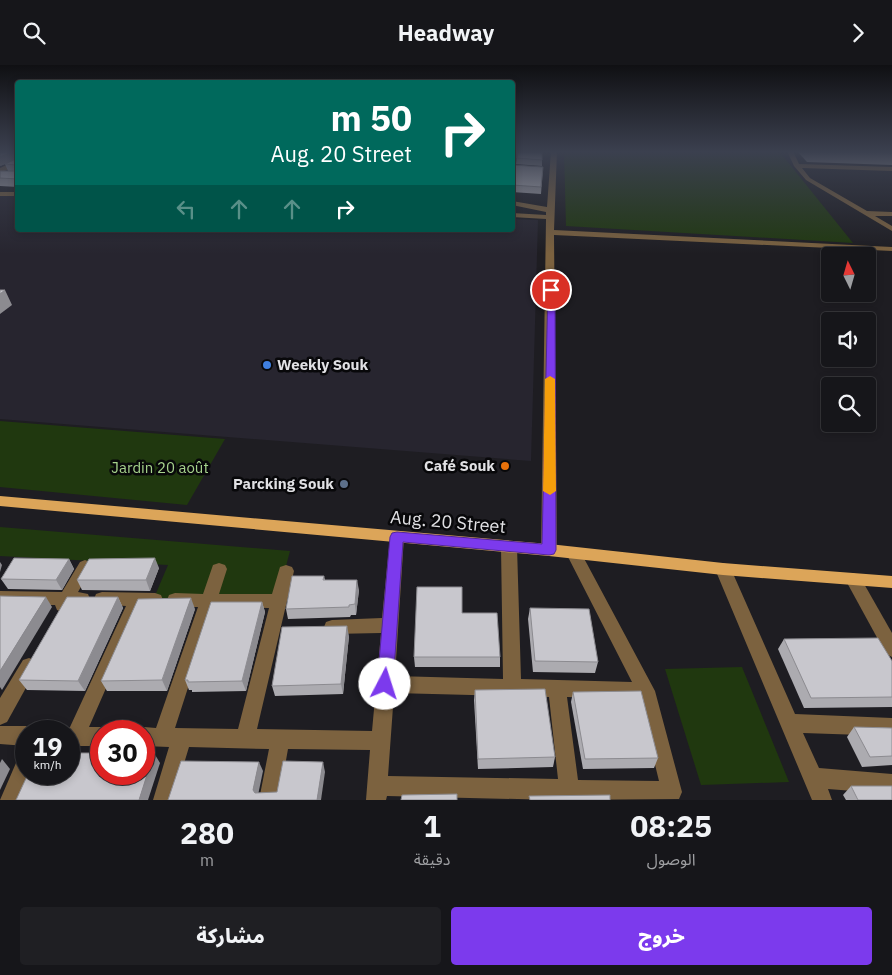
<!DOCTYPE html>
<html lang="ar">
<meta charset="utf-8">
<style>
:root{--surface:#16161a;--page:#1f1f23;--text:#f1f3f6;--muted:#9e9fa2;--line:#353539;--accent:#7c3aed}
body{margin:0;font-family:"IBM Plex Sans","Noto Sans Arabic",sans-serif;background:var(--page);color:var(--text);direction:rtl;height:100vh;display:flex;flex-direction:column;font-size:19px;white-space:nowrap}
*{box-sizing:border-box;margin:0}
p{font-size:16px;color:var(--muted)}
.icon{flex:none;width:28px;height:28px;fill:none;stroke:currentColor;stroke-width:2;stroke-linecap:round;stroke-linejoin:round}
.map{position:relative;height:735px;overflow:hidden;direction:ltr}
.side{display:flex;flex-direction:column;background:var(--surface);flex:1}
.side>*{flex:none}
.guide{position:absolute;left:15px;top:15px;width:500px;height:152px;border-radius:5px;box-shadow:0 2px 8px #0003,0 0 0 1px var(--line);direction:rtl;background:#00695c;color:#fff;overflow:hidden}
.needle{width:32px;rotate:355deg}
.buttons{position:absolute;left:821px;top:182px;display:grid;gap:10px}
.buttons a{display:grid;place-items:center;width:55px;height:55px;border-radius:5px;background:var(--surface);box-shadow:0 2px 8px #0003,0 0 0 1px var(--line);font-size:25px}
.speed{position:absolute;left:15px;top:655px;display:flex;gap:10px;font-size:25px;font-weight:700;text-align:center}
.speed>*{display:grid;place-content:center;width:65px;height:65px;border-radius:50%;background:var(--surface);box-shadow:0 2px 8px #0003,0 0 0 1px var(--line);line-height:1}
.speed small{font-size:12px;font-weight:400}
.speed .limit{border:8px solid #d22;background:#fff;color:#111}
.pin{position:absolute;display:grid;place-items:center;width:42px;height:42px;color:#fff;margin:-21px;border:2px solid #fff;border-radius:50%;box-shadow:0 1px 5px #0007}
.me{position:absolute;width:55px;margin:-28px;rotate:5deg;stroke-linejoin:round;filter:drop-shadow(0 0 4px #0008)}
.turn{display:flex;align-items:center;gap:18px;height:105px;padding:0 20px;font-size:22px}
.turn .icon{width:65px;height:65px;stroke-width:2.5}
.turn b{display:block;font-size:35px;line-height:42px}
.lanes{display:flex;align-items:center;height:48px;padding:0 20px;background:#0003;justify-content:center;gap:25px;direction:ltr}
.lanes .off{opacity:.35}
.eta{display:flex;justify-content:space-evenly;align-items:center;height:85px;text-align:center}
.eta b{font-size:30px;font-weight:800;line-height:35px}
.button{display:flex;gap:10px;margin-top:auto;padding:10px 20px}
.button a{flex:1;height:58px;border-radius:5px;background:var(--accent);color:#fff;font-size:20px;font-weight:800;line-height:58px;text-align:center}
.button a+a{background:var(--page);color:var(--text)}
header{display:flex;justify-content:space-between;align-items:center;height:65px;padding:0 20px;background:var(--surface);font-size:22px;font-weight:800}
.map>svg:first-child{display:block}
.built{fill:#27252f}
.green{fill:#20380f}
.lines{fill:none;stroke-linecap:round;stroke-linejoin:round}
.minor{fill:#7c623f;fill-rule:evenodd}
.major{fill:#dca559;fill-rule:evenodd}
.wall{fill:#acabb0}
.shaded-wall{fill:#8c8b90}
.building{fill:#c8c7cd;stroke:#8c8b90}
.route{fill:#7c3aed;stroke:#51269a}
.slow{fill:#f59e0b}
.shop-dot{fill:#3f7fe0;stroke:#08080a;stroke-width:2}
.food-dot{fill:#e8710a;stroke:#08080a;stroke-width:2}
.service-dot{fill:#5c6f8a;stroke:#08080a;stroke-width:2}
.labels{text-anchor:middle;stroke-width:5;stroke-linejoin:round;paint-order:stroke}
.poi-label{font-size:15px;font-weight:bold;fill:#e1e1e4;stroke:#08080a;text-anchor:end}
.park-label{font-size:15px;fill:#a6d28c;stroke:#08080a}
.near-street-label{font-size:18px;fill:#e1e1e4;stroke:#08080a}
</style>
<header><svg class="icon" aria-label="forward" viewBox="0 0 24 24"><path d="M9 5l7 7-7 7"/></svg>Headway<svg class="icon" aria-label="search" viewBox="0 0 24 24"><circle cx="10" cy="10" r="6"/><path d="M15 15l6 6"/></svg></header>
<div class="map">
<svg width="892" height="735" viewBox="0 0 892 735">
<rect width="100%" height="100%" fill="#1e1d22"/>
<!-- built -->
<polygon class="built" points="0,131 17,131 18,165 512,165 513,154 538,155 531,396 0,354"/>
<!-- green -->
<g class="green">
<polygon points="564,86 779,86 853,178 566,161"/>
<polygon points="0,356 225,374 187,440 0,422"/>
<polygon points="0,462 290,486 277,535 154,533 168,500 0,491"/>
<polygon points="742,602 789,717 701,720 665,604"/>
</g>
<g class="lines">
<!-- minor -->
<g class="minor">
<polygon points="512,86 518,86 515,100 512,102"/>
<polygon points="551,86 557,86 554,165 892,182 892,186 554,170 557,485 554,489 549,491 544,489 541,485 546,154 512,152 512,148 546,150 546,147 512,140 512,136 547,142"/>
<polygon points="787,86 793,86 799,99 892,102 892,106 802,103 810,113 867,146 892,147 892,151 875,151 892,161 892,166 806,115 794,101"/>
<polygon points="18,95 18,100 0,108 0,103"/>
<rect x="0" y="127" width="18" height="4"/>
<path d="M 397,466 L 402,468 L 404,472 L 395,611 L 503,614 L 501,482 L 504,478 L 509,476 L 514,478 L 517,482 L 521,614 L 632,617 L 566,488 L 569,484 L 574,482 L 579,484 L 655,626 L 682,727 L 679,734 L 557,735 L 387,731 L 386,735 L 366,735 L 370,685 L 288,684 L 279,735 L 259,735 L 269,684 L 189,682 L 173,735 L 153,735 L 169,682 L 144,681 L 144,666 L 137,666 L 144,662 L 156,663 L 198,542 L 175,542 L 169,540 L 167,535 L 169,530 L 175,528 L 203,529 L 213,500 L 219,498 L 225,500 L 227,504 L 219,529 L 272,529 L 280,502 L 286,500 L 292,502 L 294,506 L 257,664 L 372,666 L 381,568 L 332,569 L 326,567 L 324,562 L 326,557 L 332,555 L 382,553 L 390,472 L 392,468 ZM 214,542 L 269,543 L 238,664 L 175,663 ZM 394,628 L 549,632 L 558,714 L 388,711 ZM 567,632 L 639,634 L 659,716 L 578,715 Z"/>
<polygon points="85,495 90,497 93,501 78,527 88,529 90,534 88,539 71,541 69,545 63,547 57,545 55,540 0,540 0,526 62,527 80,497"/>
<polygon points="723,498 729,500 731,504 795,649 892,653 892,671 803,668 819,703 892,709 892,729 828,724 832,735 812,735 715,504 717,500"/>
<polygon points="853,508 859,510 892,568 892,592 886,589 845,514 847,510"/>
<polygon points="102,527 155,528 161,530 163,535 161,540 142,541 89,662 101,662 108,665 101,666 101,681 69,681 69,666 61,666 70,662 126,541 96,539 94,534 96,529"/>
<polygon points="29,593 35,595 38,601 7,657 0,660 0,633 23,595"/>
<polygon points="0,661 26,661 34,666 26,666 26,681 0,679"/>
<polygon points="26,688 26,709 31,709 20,735 0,735 19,691"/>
</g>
<!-- major -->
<polygon class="major" points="0,431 549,479 723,498 892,511 892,523 723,510 549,491 0,441"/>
</g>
<!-- wall -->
<g class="wall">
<polygon points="18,86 18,122 0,121 0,106 8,106 5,99 0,101"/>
<polygon points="797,86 892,86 892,100 807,97"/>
<polygon points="517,93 542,95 542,101 516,99"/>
<polygon points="512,100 543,102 541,129 512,127"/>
<polygon points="69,494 74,504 62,525 8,524 1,514"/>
<polygon points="159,503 150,526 82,525 77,515"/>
<polygon points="324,511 325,515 359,525 356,550 351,550 350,552 288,554 286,544"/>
<polygon points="118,532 123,543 85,626 27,625 19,615"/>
<polygon points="262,537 265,547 246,626 192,627 192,625 189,625 185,615"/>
<polygon points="530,543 598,597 595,608 533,607 528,554"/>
<polygon points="195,544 167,626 107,626 101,616"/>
<polygon points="462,548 500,592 500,602 415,602 414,592"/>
<polygon points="349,571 343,629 275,631 272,621"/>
<polygon points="784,574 892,596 892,642 804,643 778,584"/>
<polygon points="475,625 555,692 553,702 478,704 474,635"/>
<polygon points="573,627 658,693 654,703 583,704 571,637"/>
<polygon points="854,662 892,663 892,700 862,702 847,672"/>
<polygon points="851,721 892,735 846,735 843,730"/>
</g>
<!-- shaded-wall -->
<g class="shaded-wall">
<polygon points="14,86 16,86 18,94 0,101 0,92"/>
<polygon points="5,225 12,240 0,249 0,229"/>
<polygon points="155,493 159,503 150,526 146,515"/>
<polygon points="69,494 74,504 62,525 56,515"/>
<polygon points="0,497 2,500 0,507"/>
<polygon points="357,515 359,525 356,550 355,539"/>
<polygon points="46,532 52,542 2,625 0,622 0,606"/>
<polygon points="118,532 123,543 85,626 78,616"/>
<polygon points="191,533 195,544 167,626 162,615"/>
<polygon points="262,537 265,547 246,626 242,616"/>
<polygon points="347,561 349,571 343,629 341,619"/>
<polygon points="154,688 160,698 148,735 139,735"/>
<polygon points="2,694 10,704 0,725 0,698"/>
<polygon points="259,697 263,706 257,735 253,725"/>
<polygon points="323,697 325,707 321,735 317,735"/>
</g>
<!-- building -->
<g class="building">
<polygon points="0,86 14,86 0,92"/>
<polygon points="16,86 18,86 18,114 0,113 0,106 16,106 16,100 5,99 16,94"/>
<polygon points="518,86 542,86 542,95 517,93"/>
<polygon points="840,86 892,86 892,88"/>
<polygon points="512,100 543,102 541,122 512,120"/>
<polygon points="0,225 5,225 0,229"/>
<polygon points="14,493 69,494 56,515 1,514"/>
<polygon points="155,493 146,515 77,515 89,494"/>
<polygon points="292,511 324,511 323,515 357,515 355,539 349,540 349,542 286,544"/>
<polygon points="417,522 462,522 462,548 497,548 500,592 414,592"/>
<polygon points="0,531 46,532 0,606"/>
<polygon points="67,532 118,532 78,616 19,615"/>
<polygon points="191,533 162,615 101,616 138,534"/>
<polygon points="211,537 262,537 242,616 188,617 188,615 185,615"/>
<polygon points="530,543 589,544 598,597 535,596"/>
<polygon points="347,561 341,619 272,621 282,562"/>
<polygon points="878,573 892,596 892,632 811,633 784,574"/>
<polygon points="545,624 555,692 478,694 475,625"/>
<polygon points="641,626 658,693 585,694 573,627"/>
<polygon points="854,662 892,663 892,691 870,692"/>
<polygon points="69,688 101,688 101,709 144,709 144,688 154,688 139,735 16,735 28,709 69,709"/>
<polygon points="181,696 259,697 253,725 255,728 277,727 283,696 323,697 317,735 168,735"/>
<polygon points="851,721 892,721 892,735 858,735"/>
<polygon points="457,729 457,735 401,735 402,730"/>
<polygon points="610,730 610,735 530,735 529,731"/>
</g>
<!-- sky -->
<linearGradient id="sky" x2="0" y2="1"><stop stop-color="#101013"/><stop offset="0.46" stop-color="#3b404f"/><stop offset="1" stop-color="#3b404f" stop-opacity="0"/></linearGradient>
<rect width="892" height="189" fill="url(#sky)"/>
<!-- route -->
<polygon class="route" points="548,223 555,225 556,485 554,489 549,490 403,477 393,619 391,625 385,627 379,625 377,619 390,472 392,468 397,467 542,479"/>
<!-- slow -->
<polygon class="slow" points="550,311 555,314 556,426 550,430 543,426 545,314"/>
<!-- markers -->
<circle class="shop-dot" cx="267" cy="300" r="5"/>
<circle class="food-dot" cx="505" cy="401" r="5"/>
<circle class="service-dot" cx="344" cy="419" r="5"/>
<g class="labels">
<!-- poi labels -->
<g class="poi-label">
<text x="277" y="305" text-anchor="start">Weekly Souk</text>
<text x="495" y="406">Café Souk</text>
<text x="334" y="424">Parcking Souk</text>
</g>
<!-- park labels -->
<g class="park-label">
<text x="160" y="408">Jardin 20 août</text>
</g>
<!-- near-street labels -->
<g class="near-street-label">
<text transform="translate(448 457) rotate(5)" y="6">Aug. 20 Street</text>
</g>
</g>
</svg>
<div class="buttons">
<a><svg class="needle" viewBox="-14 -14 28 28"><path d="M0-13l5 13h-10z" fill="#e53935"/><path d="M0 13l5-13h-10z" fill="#9e9fa2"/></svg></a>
<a><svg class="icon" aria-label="sound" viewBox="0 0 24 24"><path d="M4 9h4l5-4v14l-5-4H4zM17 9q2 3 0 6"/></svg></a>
<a><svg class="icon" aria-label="search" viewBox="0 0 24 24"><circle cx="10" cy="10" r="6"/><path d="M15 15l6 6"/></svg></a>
</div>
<div class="speed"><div>19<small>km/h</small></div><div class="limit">30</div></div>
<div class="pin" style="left:551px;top:225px;background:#d93025"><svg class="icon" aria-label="arrive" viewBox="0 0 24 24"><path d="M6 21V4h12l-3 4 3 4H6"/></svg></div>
<svg class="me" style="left:385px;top:619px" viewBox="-20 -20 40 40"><circle r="19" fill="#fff"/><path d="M0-13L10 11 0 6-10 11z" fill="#7c3aed"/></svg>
<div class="guide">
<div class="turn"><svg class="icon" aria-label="right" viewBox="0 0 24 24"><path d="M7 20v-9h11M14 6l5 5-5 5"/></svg><div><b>50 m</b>Aug. 20 Street</div></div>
<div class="lanes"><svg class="icon off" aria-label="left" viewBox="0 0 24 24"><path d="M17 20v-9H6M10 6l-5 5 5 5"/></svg><svg class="icon off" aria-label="ahead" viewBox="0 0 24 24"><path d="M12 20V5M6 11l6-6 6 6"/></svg><svg class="icon off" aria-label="ahead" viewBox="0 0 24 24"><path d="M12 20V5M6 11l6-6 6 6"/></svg><svg class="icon" aria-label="right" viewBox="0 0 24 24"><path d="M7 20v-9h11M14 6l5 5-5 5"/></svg></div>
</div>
</div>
<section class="side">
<div class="eta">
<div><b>08:25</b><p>الوصول</p></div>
<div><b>1</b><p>دقيقة</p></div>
<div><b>280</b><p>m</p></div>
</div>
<div class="button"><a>خروج</a><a>مشاركة</a></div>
</section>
